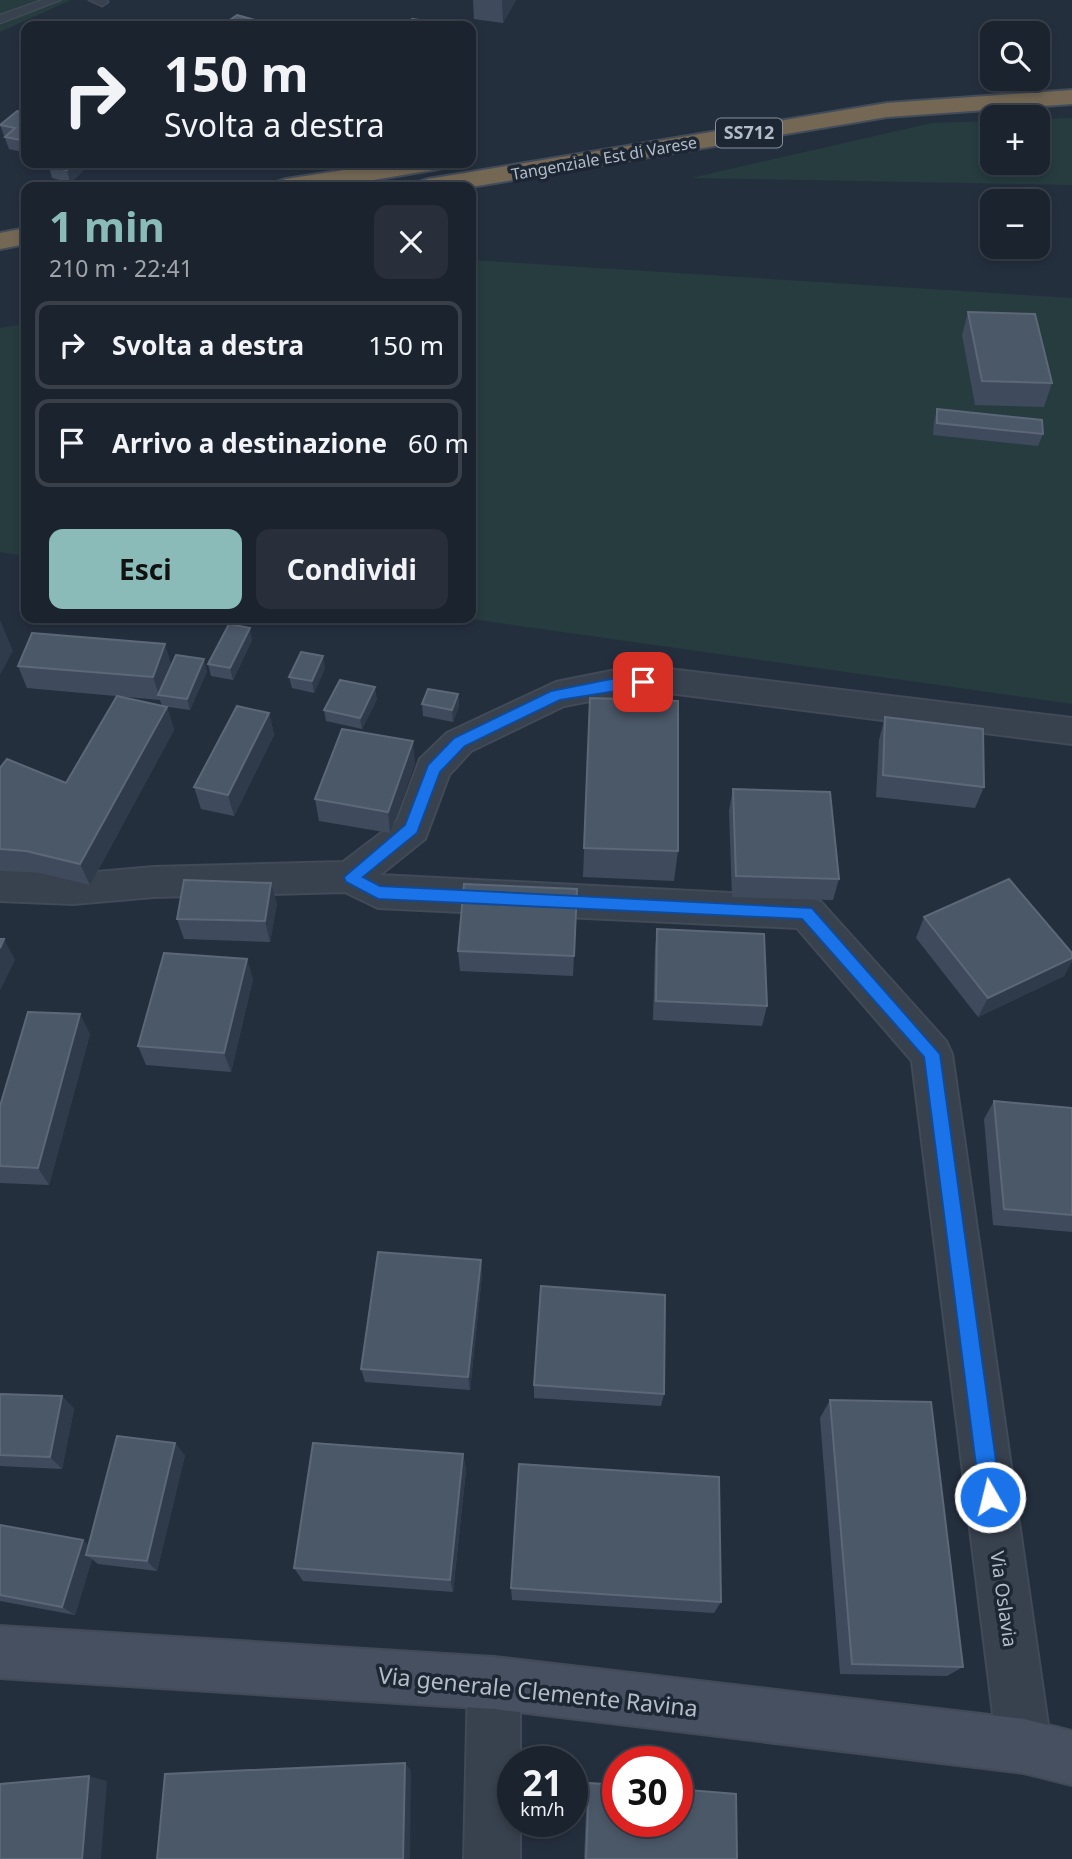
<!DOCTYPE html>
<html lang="it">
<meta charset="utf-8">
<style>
:root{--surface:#1b232e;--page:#282f3a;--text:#f1f3f6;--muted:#a0a4aa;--line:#39404a;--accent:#8bbbb9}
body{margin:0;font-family:"Noto Sans",sans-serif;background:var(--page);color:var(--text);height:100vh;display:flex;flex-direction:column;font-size:26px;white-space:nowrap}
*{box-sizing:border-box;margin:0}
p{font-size:23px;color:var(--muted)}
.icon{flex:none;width:38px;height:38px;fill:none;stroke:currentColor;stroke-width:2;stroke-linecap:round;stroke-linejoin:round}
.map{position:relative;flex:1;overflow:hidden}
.panel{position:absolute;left:21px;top:182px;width:455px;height:441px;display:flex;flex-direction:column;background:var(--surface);border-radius:14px;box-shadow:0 4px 10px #0003,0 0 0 2px var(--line)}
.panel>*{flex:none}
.top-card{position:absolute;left:21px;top:21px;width:455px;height:147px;border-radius:14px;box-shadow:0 4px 10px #0003,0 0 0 2px var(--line);background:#1b232e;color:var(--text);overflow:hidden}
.fabs{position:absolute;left:980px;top:21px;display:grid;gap:14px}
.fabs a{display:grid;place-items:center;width:70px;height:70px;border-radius:14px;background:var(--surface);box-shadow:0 4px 10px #0003,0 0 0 2px var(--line);font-size:35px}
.speed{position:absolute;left:497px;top:1746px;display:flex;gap:14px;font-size:35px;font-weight:700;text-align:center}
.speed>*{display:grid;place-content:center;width:91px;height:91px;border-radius:50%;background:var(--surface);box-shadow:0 4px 10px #0003,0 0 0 2px var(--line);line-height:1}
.speed small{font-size:18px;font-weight:400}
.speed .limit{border:10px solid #d22;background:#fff;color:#111}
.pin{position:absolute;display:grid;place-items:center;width:60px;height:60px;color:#fff;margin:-30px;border-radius:14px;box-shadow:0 4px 10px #0006}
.me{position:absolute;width:77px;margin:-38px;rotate:352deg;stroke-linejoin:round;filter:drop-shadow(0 0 5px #0008)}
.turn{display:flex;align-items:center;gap:24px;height:147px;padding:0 28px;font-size:32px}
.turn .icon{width:91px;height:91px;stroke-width:2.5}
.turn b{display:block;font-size:49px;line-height:60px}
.round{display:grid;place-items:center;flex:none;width:74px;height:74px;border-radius:14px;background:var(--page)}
.summary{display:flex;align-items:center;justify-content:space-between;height:119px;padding:0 28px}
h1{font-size:42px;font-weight:700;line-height:52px;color:var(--accent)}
.button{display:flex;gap:14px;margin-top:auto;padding:14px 28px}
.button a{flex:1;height:80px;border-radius:14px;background:var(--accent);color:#111;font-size:28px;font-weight:700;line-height:80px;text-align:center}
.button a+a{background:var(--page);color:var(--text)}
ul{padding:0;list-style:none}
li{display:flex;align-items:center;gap:21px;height:88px;margin:0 14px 10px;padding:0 14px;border:4px solid var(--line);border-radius:14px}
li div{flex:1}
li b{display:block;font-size:26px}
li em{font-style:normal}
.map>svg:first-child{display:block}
.green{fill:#263c3f}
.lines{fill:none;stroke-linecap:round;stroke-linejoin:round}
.lane-casing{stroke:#414a57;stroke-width:3}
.street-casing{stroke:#414a57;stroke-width:4}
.secondary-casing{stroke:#414a57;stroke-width:4}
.highway-casing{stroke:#434c59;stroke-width:4}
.lane{fill:#38414e;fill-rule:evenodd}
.street{fill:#38414e;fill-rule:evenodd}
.secondary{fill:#465061;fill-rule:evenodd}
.highway{fill:#746855;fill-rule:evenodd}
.wall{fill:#3f4b5c}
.shaded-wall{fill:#2f3b4b}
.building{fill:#4b5868;stroke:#5c6777;stroke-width:2}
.route{fill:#1a73e8;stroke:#114b97;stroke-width:2}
.labels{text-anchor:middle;stroke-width:7;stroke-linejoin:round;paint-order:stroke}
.far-street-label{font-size:16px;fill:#b4bcc9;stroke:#1d2633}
.shield{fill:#1d2633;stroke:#878f9c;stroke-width:2}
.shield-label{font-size:18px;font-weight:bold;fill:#b4bcc9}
.street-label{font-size:19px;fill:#b4bcc9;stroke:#1d2633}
.near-street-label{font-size:23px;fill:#b4bcc9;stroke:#1d2633}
</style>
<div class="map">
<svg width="1072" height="1859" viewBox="0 0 1072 1859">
<rect width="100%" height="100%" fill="#242f3e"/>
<!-- green -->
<g class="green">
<polygon points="0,0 71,0 0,32"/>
<polygon points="1072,118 1072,185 691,178 932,123 992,121 992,163 1038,163 1038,119"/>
<polygon points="471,260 1072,298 1072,704 464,618 471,618"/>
<polygon points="26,324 26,556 0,552 0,328"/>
</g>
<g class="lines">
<defs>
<g id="lane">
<polygon points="43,0 60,0 0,23 0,15"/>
<polygon points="89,0 107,0 108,2 102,6"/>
</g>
<g id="street">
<polygon points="669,669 1072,718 1072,744 669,693 616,696 564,706 471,751 449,775 425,839 380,875 807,897 821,902 946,1041 952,1054 1051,1746 1043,1765 1024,1773 1005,1765 997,1746 912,1061 797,928 378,908 345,892 154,897 73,904 0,901 0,871 73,874 154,867 343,862 397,821 420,759 447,733 556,682 616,670"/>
<polygon points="494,1657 512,1665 520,1683 520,1762 513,1762 513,1822 520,1822 520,1859 464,1859 468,1683 476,1665"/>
</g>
<polygon id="secondary" points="0,1626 494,1657 1024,1719 1072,1731 1072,1785 1024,1773 494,1709 0,1678"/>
<g id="highway">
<polygon points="1072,90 1072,104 887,117 471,187 415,187 419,182 428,179 887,103"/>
<polygon points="389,163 445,163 442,168 433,170 331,187 273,187 277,182 286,179"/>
<polygon points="26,228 26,244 0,249 0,233"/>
</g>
</defs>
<!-- lane casing -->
<use href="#lane" class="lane-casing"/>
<!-- street casing -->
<use href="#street" class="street-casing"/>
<!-- secondary casing -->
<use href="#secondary" class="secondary-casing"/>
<!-- highway casing -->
<use href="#highway" class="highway-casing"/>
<!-- lane -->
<use href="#lane" class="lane"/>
<!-- street -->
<use href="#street" class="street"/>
<!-- secondary -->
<use href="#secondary" class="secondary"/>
<!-- highway -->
<use href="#highway" class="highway"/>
</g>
<!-- wall -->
<g class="wall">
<polygon points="473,0 516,0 503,23 474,19"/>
<polygon points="26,114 26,153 9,149 0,125"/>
<polygon points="49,166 83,171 70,183 52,178"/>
<polygon points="968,312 1052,383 1044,407 975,405 962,335"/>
<polygon points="937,409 1043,434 1038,446 933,435 934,421"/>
<polygon points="252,640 233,680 211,676 208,664"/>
<polygon points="172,665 207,671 190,710 162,706 160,700 27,688 18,666"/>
<polygon points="325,668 314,693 292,688 289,677"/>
<polygon points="458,694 459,706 453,722 423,716 422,704"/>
<polygon points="590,698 678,851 674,881 583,877"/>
<polygon points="377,699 362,729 326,721 324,710"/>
<polygon points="167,707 174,730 90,885 36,872 0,870 0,768 66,783"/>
<polygon points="269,713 274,735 234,816 201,809 194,787"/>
<polygon points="885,717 984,787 975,808 876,797 879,740"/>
<polygon points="415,763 390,833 319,821 315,799"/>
<polygon points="733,789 839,879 833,900 732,897 729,810"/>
<polygon points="577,889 573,976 460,971 458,951"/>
<polygon points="277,903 270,942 184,939 177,919"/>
<polygon points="924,917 1072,953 1072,961 1064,976 978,1017 916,938"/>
<polygon points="657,929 767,1006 762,1026 653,1020 655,949"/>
<polygon points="253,979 231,1072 146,1065 138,1046"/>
<polygon points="90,1034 49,1185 0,1183 0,1106"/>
<polygon points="994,1101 1072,1108 1072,1232 993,1225 984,1119"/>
<polygon points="481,1260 482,1275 470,1390 365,1382 361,1369"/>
<polygon points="534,1385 664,1394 661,1406 534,1398"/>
<polygon points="0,1394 62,1396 74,1409 62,1469 0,1466"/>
<polygon points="830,1400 963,1667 947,1676 840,1674 820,1418"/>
<polygon points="463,1454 466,1470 453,1592 303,1581 294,1568"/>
<polygon points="185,1455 157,1571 98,1564 92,1559 75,1615 0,1601 0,1525 89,1545"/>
<polygon points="511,1588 721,1602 714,1613 512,1600"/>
<polygon points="589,1783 737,1859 584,1859 587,1788"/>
</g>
<!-- shaded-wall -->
<g class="shaded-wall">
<polygon points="502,0 516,0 503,23"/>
<polygon points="473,28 474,50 471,56 471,32"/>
<polygon points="75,163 80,163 83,171 70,183 67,170"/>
<polygon points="0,620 13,651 0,675"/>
<polygon points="250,628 252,640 233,680 230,668"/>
<polygon points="165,644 172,667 159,695 153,677"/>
<polygon points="323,656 325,668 314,693 312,681"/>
<polygon points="204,659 207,671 190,710 187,699"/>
<polygon points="375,687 377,699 362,729 360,718"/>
<polygon points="458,694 459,706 453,722 452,710"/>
<polygon points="167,707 174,730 90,885 80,864"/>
<polygon points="269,713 274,735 234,816 228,795"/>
<polygon points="413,741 415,763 390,833 388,812"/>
<polygon points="271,883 277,903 270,942 265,921"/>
<polygon points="4,939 15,960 0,991 0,948"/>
<polygon points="1072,958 1072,961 1064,976 978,1017 988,998"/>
<polygon points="247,959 253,979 231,1072 224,1053"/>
<polygon points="80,1014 90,1034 49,1185 38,1168"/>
<polygon points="481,1260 482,1275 470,1390 468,1377"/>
<polygon points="62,1396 74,1409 62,1469 50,1457"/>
<polygon points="175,1443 185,1455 157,1571 147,1561"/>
<polygon points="463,1454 466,1470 453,1592 450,1580"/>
<polygon points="83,1540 94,1550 86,1555 92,1559 75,1615 62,1607"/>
<polygon points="405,1763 411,1770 410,1859 403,1859"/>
<polygon points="89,1776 107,1781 101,1859 82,1859"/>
</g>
<!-- building -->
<g class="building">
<polygon points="237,15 276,26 221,26"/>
<polygon points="412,19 464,26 406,26"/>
<polygon points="17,111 26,114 26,141 5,137 15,128 0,125"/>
<polygon points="52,163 75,163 67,170 49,166"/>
<polygon points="968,312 1035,314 1052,383 982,381"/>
<polygon points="937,409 1042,420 1043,434 937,423"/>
<polygon points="229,624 250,628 230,668 208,664"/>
<polygon points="32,633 165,644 153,677 18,666"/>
<polygon points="301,652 323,656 312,681 289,677"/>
<polygon points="176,655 204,659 187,699 158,695"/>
<polygon points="340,680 375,687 360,718 324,710"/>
<polygon points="428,689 458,694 452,710 422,704"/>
<polygon points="117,696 167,707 80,864 26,851 0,849 0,768 7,759 66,783"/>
<polygon points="590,698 678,701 678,851 584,848"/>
<polygon points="237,706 269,713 228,795 194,787"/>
<polygon points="885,717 983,729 984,787 883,775"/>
<polygon points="342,729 413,741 388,812 315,799"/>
<polygon points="733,789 830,792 839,879 736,876"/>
<polygon points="1009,879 1072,953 1072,958 988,998 924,917"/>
<polygon points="184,880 271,883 265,921 177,919"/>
<polygon points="464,884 577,889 574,956 458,951"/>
<polygon points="657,929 764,934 767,1006 656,1001"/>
<polygon points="0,939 4,939 0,948"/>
<polygon points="164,953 247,959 224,1053 138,1046"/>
<polygon points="28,1012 80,1014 38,1168 0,1166 0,1106"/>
<polygon points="994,1101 1072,1108 1072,1215 1004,1209"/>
<polygon points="378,1252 481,1260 468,1377 361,1369"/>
<polygon points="541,1286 665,1295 664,1394 534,1385"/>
<polygon points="0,1394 62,1396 50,1457 0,1455"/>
<polygon points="830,1400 931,1402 963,1667 852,1664"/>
<polygon points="117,1436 175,1443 147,1561 86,1555"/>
<polygon points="313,1443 463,1454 450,1580 294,1568"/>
<polygon points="519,1464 719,1477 721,1602 511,1588"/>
<polygon points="0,1525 83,1540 62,1607 0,1595"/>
<polygon points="405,1763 403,1859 157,1859 165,1774"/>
<polygon points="89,1776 82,1859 0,1859 0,1784"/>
<polygon points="589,1783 618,1785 618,1822 677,1822 677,1789 736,1794 737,1859 586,1859"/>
</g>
<!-- route -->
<polygon class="route" points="643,677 650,682 648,686 560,700 465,746 440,772 417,833 363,877 380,886 812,908 940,1054 1001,1497 998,1504 990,1507 983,1504 980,1497 924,1057 802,919 378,899 346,882 344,877 405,825 428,765 454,738 551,691 616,678"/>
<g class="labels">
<!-- far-street labels -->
<g class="far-street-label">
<text transform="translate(604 158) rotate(-10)" y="6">Tangenziale Est di Varese</text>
</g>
<!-- shield labels -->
<rect class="shield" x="716" y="118.5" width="66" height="29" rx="5"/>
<g class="shield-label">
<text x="749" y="139">SS712</text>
</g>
<!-- street labels -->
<g class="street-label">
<text transform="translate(1004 1599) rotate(82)" y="7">Via Oslavia</text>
</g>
<!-- near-street labels -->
<g class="near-street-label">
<text transform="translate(538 1692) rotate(6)" y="8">Via generale Clemente Ravina</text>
</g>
</g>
</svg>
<div class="fabs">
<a><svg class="icon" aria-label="search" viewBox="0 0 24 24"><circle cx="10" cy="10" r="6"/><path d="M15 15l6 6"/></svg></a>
<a>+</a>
<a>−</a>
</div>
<div class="speed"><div>21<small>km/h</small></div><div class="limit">30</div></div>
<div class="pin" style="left:643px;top:682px;background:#d93025"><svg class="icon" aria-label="arrive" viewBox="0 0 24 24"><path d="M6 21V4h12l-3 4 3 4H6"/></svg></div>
<svg class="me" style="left:990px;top:1497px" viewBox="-20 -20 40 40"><circle r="17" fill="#1a73e8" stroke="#fff" stroke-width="3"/><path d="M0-11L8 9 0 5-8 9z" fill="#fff"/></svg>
<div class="top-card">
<div class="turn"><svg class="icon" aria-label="right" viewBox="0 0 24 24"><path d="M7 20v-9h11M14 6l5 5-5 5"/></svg><div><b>150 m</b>Svolta a destra</div></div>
</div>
<section class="panel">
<div class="summary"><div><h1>1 min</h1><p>210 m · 22:41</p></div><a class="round"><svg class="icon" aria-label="close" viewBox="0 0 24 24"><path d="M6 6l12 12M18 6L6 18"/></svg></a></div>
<ul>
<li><svg class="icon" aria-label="right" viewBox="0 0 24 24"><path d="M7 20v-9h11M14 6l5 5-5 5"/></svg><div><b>Svolta a destra</b></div><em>150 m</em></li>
<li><svg class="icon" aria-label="arrive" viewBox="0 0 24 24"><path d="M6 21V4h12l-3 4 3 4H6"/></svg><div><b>Arrivo a destinazione</b></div><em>60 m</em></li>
</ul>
<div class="button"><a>Esci</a><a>Condividi</a></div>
</section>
</div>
